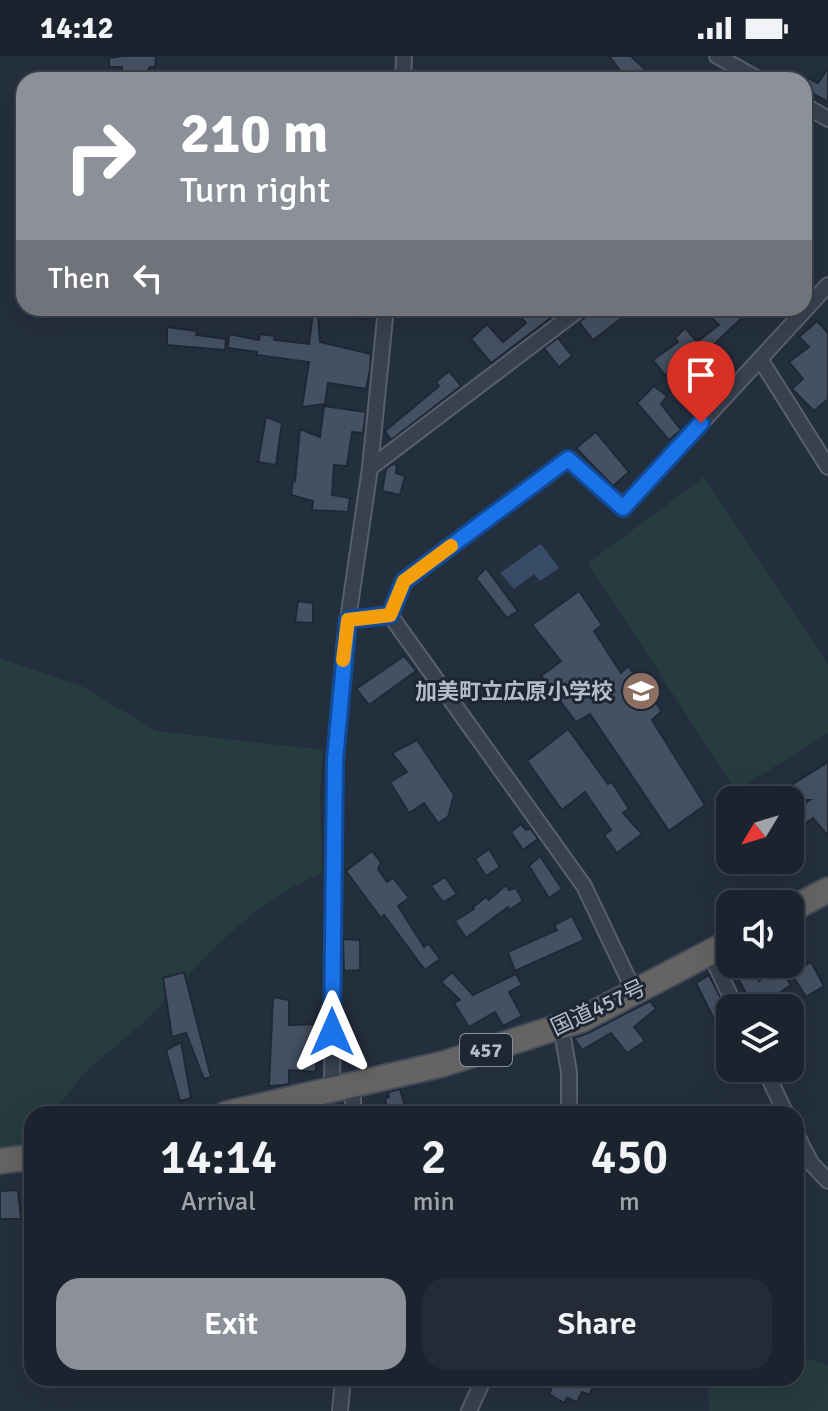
<!DOCTYPE html>
<meta charset="utf-8">
<style>
:root{--surface:#1b232e;--page:#242b36;--text:#f1f3f6;--muted:#a0a4aa;--line:#39404a;--accent:#8c9099}
body{margin:0;font-family:Signika,"Noto Sans JP",sans-serif;background:var(--page);color:var(--text);height:100vh;display:flex;flex-direction:column;font-size:30px;white-space:nowrap}
*{box-sizing:border-box;margin:0}
p{font-size:26px;color:var(--muted)}
.icon{flex:none;width:44px;height:44px;fill:none;stroke:currentColor;stroke-width:2;stroke-linecap:round;stroke-linejoin:round}
.map{position:relative;flex:1;overflow:hidden}
.sheet{position:absolute;left:24px;top:1050px;width:780px;height:280px;display:flex;flex-direction:column;background:var(--surface);border-radius:24px;box-shadow:0 8px 32px #0002,0 0 0 2px var(--line)}
.sheet>*{flex:none}
.banner{position:absolute;left:16px;top:16px;width:796px;height:244px;border-radius:24px;box-shadow:0 8px 32px #0002,0 0 0 2px var(--line);background:#8c9099;color:#fff;overflow:hidden}
.needle{width:52px;rotate:232deg}
.fabs{position:absolute;left:716px;top:730px;display:grid;gap:16px}
.fabs a{display:grid;place-items:center;width:88px;height:88px;border-radius:16px;background:var(--surface);box-shadow:0 8px 32px #0002,0 0 0 2px var(--line);font-size:40px}
.pin{position:absolute;display:grid;place-items:center;width:68px;height:68px;color:#fff;margin:-82px -34px;border-radius:50% 50% 50% 0;rotate:-45deg;box-shadow:0 0 8px #0007}
.pin .icon{rotate:45deg}
.me{position:absolute;width:88px;margin:-44px;rotate:0deg;stroke-linejoin:round;filter:drop-shadow(0 0 6px #0008)}
.turn{display:flex;align-items:center;gap:28px;height:168px;padding:0 32px;font-size:36px}
.turn .icon{width:104px;height:104px;stroke-width:2.5}
.turn b{display:block;font-size:56px;line-height:68px}
.then{display:flex;align-items:center;height:76px;padding:0 32px;background:#0003;gap:16px;font-size:30px}
.eta{display:flex;justify-content:space-evenly;align-items:center;height:136px;text-align:center}
.eta b{font-size:48px;font-weight:600;line-height:56px}
.cta{display:flex;gap:16px;margin-top:auto;padding:16px 32px}
.cta a{flex:1;height:92px;border-radius:24px;background:var(--accent);color:#fff;font-size:32px;font-weight:600;line-height:92px;text-align:center}
.cta a+a{background:var(--page);color:var(--text)}
.status{display:flex;justify-content:space-between;align-items:center;height:56px;padding:0 40px;background:var(--surface);direction:ltr}
.status svg{height:22px;fill:currentColor}
.map>svg:first-child{display:block}
.green{fill:#263c3f}
.water{fill:#394c67}
.building{fill:#455162;stroke:#1f2835;stroke-width:2}
.lines{fill:none;stroke-linecap:round;stroke-linejoin:round}
.minor-casing{stroke:#565f6c;stroke-width:18}
.trunk-casing{stroke:#434c59;stroke-width:28}
.minor{stroke:#38414e;stroke-width:14}
.trunk{stroke:#656462;stroke-width:24}
.route-casing{stroke:#114b97;stroke-width:20}
.route{stroke:#1a73e8;stroke-width:14}
.slow{stroke:#f59e0b;stroke-width:14}
.labels{text-anchor:middle;stroke-width:6;stroke-linejoin:round;paint-order:stroke}
.shield{fill:#1d2633;stroke:#878f9c;stroke-width:2}
.shield-label{font-size:20px;font-weight:bold;fill:#b4bcc9}
.poi-label{font-size:22px;font-weight:bold;fill:#b4bcc9;stroke:#1d2633;text-anchor:end}
.street-label{font-size:22px;fill:#b4bcc9;stroke:#1d2633}
</style>
<div class="status"><b>14:12</b><svg viewBox="0 0 49 12"><path d="M0 12V9h3v3zM5 12V6h3v6zM10 12V3h3v9zM15 12V0h3v12zM26 1h20v11H26zM47 4h2v5h-2z"/></svg></div>
<div class="map">
<svg width="828" height="1355" viewBox="0 0 828 1355">
<rect width="100%" height="100%" fill="#242f3e"/>
<!-- green -->
<g class="green">
<polygon points="704,421 828,609 828,677 736,735 588,507"/>
<path d="M 0,602 L 83,631 L 156,675 L 323,694 L 320,740 L 322,817 C 243,851 206,903 148,962 C 130,979 110,994 92,1010 C 77,1024 65,1042 52,1058 L 32,1058 L 32,1083 L 0,1122 Z"/>
<polygon points="796,1297 828,1310 828,1355 709,1355 708,1338 716,1322 796,1322"/>
</g>
<!-- water -->
<polygon class="water" points="541,488 559,512 540,525 534,518 514,533 500,517"/>
<!-- building -->
<g class="building">
<polygon points="123,0 156,0 155,11 150,11 143,24 122,24 122,11 109,11 109,2"/>
<polygon points="609,0 631,0 656,24 627,24"/>
<polygon points="828,12 828,46 804,33 808,22 818,27"/>
<polygon points="334,252 370,252 368,263 334,259"/>
<polygon points="514,252 564,252 491,307 471,283 487,268 503,286 526,267"/>
<polygon points="591,252 635,252 593,284 579,266 588,259"/>
<polygon points="702,252 736,252 744,260 695,306 690,300 665,319 653,304 678,286 675,282 685,272 697,286 719,269"/>
<polygon points="313,257 318,257 320,286 371,298 370,314 366,333 328,327 325,348 302,351 309,306 257,299 257,296 228,292 229,278 259,284 260,278 275,280 274,284 309,288"/>
<polygon points="817,265 828,277 828,343 814,355 792,333 803,323 789,306 809,291 799,281"/>
<polygon points="167,271 197,275 196,279 226,283 225,294 167,289"/>
<polygon points="558,282 572,300 559,311 544,292"/>
<polygon points="449,315 461,330 391,384 385,375 439,330 436,326"/>
<polygon points="654,330 667,340 661,348 681,374 669,384 637,347"/>
<polygon points="324,350 366,356 363,377 352,376 347,410 334,409 332,439 350,442 348,456 312,454 313,445 291,439 293,424 295,425 300,373 320,381"/>
<polygon points="266,361 282,367 276,409 258,406"/>
<polygon points="596,376 629,416 613,430 576,392"/>
<polygon points="392,408 397,409 396,417 405,420 400,439 382,435 386,413"/>
<polygon points="486,512 518,555 507,562 476,522"/>
<polygon points="579,535 602,569 594,575 621,617 628,610 662,655 652,664 705,749 669,775 590,658 576,666 541,620 561,605 532,569"/>
<polygon points="298,545 313,547 313,567 295,566"/>
<polygon points="404,600 416,615 369,649 356,633"/>
<polygon points="568,673 608,728 612,726 629,753 623,757 642,778 617,797 604,779 611,774 585,736 562,754 527,705"/>
<polygon points="417,684 454,739 448,761 438,767 424,747 409,757 390,726 407,716 392,697"/>
<polygon points="828,706 828,780 813,762 801,770 792,757 810,744 766,744 786,729 788,731"/>
<polygon points="521,768 526,774 530,772 538,783 523,794 511,776"/>
<polygon points="489,793 500,811 486,820 475,803"/>
<polygon points="372,795 381,806 378,813 387,826 393,822 409,842 398,850 424,891 428,887 440,903 425,914 384,859 381,862 346,815"/>
<polygon points="540,800 562,833 549,842 529,810"/>
<polygon points="445,821 457,838 443,846 431,830"/>
<polygon points="506,829 509,834 516,832 523,845 509,854 508,851 466,882 455,865 474,853 473,851 486,841 489,844"/>
<polygon points="572,860 584,884 515,915 508,896 557,874 554,869"/>
<polygon points="343,883 360,884 360,914 344,915"/>
<polygon points="811,906 824,930 806,941 791,917"/>
<polygon points="779,911 791,929 772,942 779,952 762,952 758,944 751,947 739,924 754,915 759,925"/>
<polygon points="184,916 211,1021 204,1023 186,977 172,981 163,922"/>
<polygon points="452,916 473,939 516,918 522,929 509,936 522,960 503,970 495,956 469,971 454,947 460,944 441,926"/>
<polygon points="709,919 730,960 730,995 696,927"/>
<polygon points="273,941 289,944 289,969 321,968 322,981 322,983 317,983 316,1016 289,1014 289,1028 284,1029 269,1030"/>
<polygon points="650,945 656,953 634,971 645,985 627,997 611,977 582,994 574,982 588,977"/>
<polygon points="181,986 191,1042 180,1045 166,994"/>
<polygon points="400,1033 407,1058 388,1058 385,1043 389,1041 388,1036"/>
<polygon points="18,1134 21,1163 0,1163 0,1135"/>
<polygon points="566,1322 598,1322 589,1339 582,1336 577,1346 567,1342 564,1347 549,1338 552,1331"/>
</g>
<g class="lines">
<defs>
<g id="minor">
<polyline points="717,0 760,24"/>
<polyline points="403,24 404,0"/>
<polyline points="804,49 828,63"/>
<polyline points="760,303 828,411"/>
<polyline points="370,412 581,252"/>
<polyline points="390,559 404,525 568,403 623,452 828,229"/>
<polyline points="348,564 390,559 584,830 634,935"/>
<polyline points="710,897 736,952"/>
<polyline points="561,970 569,1016 569,1058"/>
<polyline points="764,1012 786,1058"/>
<polyline points="332,1034 335,704 345,584 370,412 386,252"/>
<polyline points="353,1058 353,1029"/>
<polyline points="796,1078 811,1107 828,1125"/>
<polyline points="340,1355 343,1322"/>
<polyline points="469,1355 484,1322"/>
</g>
<g id="trunk">
<polyline points="790,854 828,834"/>
<polyline points="226,1058 443,1008 561,970 581,964 730,886"/>
<polyline points="0,1105 32,1101"/>
</g>
</defs>
<!-- minor casing -->
<use href="#minor" class="minor-casing"/>
<!-- trunk casing -->
<use href="#trunk" class="trunk-casing"/>
<!-- minor -->
<use href="#minor" class="minor"/>
<!-- trunk -->
<use href="#trunk" class="trunk"/>
</g>
<g class="lines">
<defs>
<polyline id="route" points="332,976 335,704 348,564 390,559 404,525 568,403 623,452 701,367"/>
</defs>
<!-- route casing -->
<use href="#route" class="route-casing"/>
<!-- route -->
<use href="#route" class="route"/>
<!-- slow -->
<polyline class="slow" points="343,604 348,564 390,559 404,525 451,490"/>
</g>
<!-- icons -->
<defs>
<symbol id="school-disc" viewBox="-11 -11 22 22"><circle r="9.5" fill="#8d6e63" stroke="#1d2633"/><path d="M0-5L7-2L0 1L-7-2ZM-4 1L0 2.5L4 1V4Q0 6-4 4Z" fill="#fff"/></symbol>
</defs>
<g fill-rule="evenodd">
<use href="#school-disc" x="619" y="613" width="44" height="44"/>
</g>
<g class="labels">
<!-- shield labels -->
<rect class="shield" x="460" y="978" width="52" height="32" rx="6"/>
<g class="shield-label">
<text x="486" y="1001">457</text>
</g>
<!-- poi labels -->
<g class="poi-label">
<text x="613" y="643">加美町立広原小学校</text>
</g>
<!-- street labels -->
<g class="street-label">
<text transform="translate(598 951) rotate(-25)" y="8">国道457号</text>
</g>
</g>
</svg>
<div class="fabs">
<a><svg class="needle" viewBox="-14 -14 28 28"><path d="M0-13l5 13h-10z" fill="#e53935"/><path d="M0 13l5-13h-10z" fill="#a0a4aa"/></svg></a>
<a><svg class="icon" aria-label="sound" viewBox="0 0 24 24"><path d="M4 9h4l5-4v14l-5-4H4zM17 9q2 3 0 6"/></svg></a>
<a><svg class="icon" aria-label="layers" viewBox="0 0 24 24"><path d="M12 4l9 5-9 5-9-5zM3 14l9 5 9-5"/></svg></a>
</div>
<div class="pin" style="left:701px;top:367px;background:#d93025"><svg class="icon" aria-label="arrive" viewBox="0 0 24 24"><path d="M6 21V4h12l-3 4 3 4H6"/></svg></div>
<svg class="me" style="left:332px;top:976px" viewBox="-20 -20 40 40"><path d="M0-17L14 15 0 8-14 15z" fill="#1a73e8" stroke="#fff" stroke-width="4"/></svg>
<div class="banner">
<div class="turn"><svg class="icon" aria-label="right" viewBox="0 0 24 24"><path d="M7 20v-9h11M14 6l5 5-5 5"/></svg><div><b>210 m</b>Turn right</div></div>
<div class="then">Then<svg class="icon" aria-label="left" viewBox="0 0 24 24"><path d="M17 20v-9H6M10 6l-5 5 5 5"/></svg></div>
</div>
<section class="sheet">
<div class="eta">
<div><b>14:14</b><p>Arrival</p></div>
<div><b>2</b><p>min</p></div>
<div><b>450</b><p>m</p></div>
</div>
<div class="cta"><a>Exit</a><a>Share</a></div>
</section>
</div>
